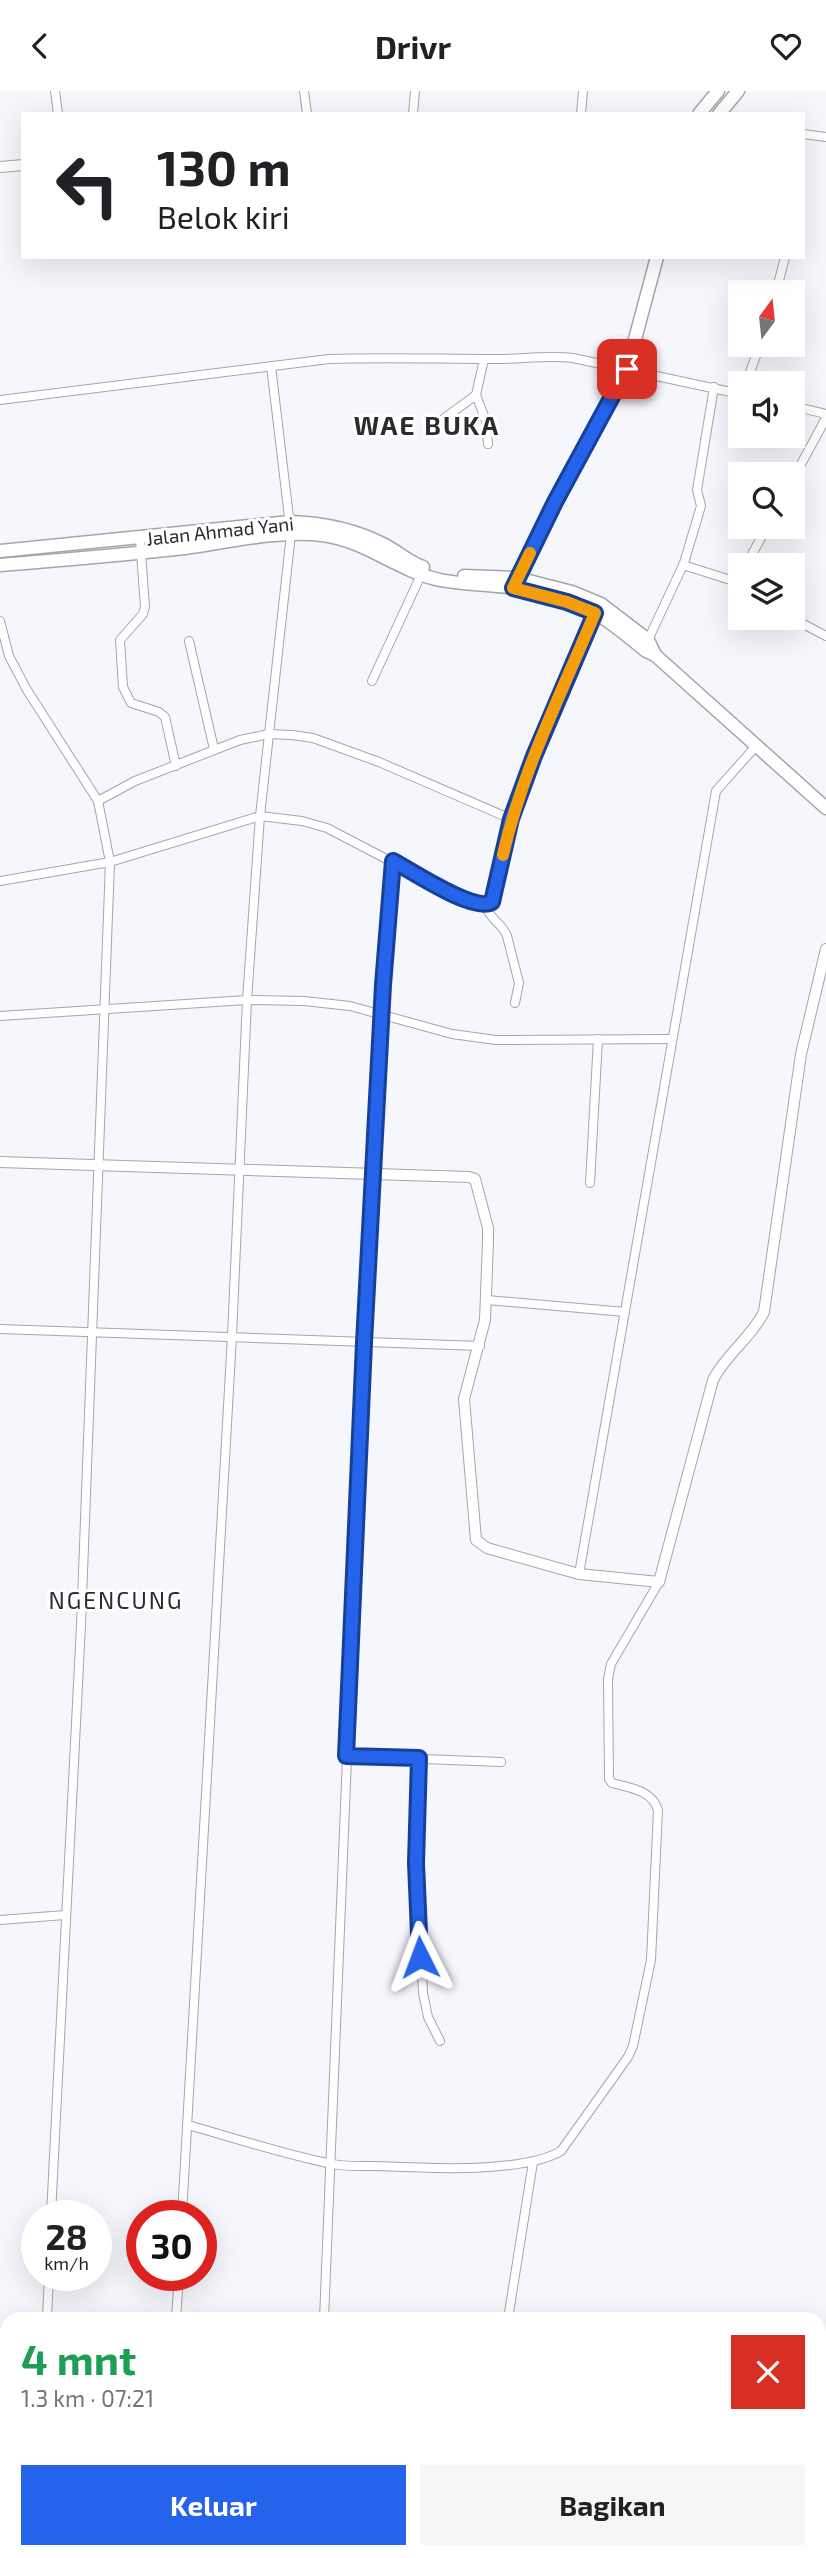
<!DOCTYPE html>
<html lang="id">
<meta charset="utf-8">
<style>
:root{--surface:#fff;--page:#f6f6f6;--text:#202124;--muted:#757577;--accent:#2563eb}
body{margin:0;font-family:"Exo 2",sans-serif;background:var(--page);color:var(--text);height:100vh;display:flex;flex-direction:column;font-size:26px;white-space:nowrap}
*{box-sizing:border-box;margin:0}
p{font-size:23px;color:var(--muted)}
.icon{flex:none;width:38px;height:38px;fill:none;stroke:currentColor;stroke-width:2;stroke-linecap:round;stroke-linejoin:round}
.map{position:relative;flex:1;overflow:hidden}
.side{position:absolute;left:0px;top:2221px;width:826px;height:247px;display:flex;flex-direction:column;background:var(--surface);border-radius:21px 21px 0 0;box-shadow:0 7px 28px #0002}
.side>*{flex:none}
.guide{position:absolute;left:21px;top:21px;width:784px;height:147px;border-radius:0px;box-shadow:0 7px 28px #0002;background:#fff;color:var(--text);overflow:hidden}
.needle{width:46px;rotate:15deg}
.fabs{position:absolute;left:728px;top:189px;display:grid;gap:14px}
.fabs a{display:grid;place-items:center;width:77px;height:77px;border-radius:0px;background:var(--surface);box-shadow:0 7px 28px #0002;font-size:35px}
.speed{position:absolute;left:21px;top:2109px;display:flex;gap:14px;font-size:35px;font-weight:700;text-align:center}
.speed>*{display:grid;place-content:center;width:91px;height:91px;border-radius:50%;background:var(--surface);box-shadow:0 7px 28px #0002;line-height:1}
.speed small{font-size:18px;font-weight:400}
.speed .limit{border:10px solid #d22;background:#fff;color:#111}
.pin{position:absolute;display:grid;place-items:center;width:60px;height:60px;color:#fff;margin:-30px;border-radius:14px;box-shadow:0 4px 10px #0006}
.me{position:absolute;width:77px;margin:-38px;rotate:357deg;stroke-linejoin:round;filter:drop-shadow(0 0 5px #0008)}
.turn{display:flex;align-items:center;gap:24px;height:147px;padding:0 21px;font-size:32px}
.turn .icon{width:91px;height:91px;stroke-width:2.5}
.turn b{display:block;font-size:49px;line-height:60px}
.round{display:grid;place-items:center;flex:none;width:74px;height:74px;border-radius:0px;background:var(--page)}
.headline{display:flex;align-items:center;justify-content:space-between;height:119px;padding:0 21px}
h1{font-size:42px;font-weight:700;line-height:52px;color:#1e9e55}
.button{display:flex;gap:14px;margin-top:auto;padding:14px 21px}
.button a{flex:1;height:80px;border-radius:0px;background:var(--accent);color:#fff;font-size:28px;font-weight:700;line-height:80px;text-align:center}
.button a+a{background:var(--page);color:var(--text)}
header{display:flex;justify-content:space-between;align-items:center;height:91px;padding:0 21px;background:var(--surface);font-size:32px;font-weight:700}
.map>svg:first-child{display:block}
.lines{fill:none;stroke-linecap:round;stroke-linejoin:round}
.minor-casing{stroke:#a4a6ab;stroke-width:10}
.tertiary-casing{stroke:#a4a6ab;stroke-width:12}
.trunk-casing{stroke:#a4a6ab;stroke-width:15}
.minor{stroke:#fff;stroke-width:8}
.tertiary{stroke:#fff;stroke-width:10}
.trunk{stroke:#fff;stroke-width:12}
.route-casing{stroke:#184099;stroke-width:18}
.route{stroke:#2563eb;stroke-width:12}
.slow{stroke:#f59e0b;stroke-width:12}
.labels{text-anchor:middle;stroke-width:6;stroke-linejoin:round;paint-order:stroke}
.street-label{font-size:19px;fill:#2b2c2e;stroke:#fff}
.quarter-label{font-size:23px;letter-spacing:2px;fill:#2b2c2e;stroke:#fff}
.district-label{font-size:26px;font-weight:bold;letter-spacing:2px;fill:#2b2c2e;stroke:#fff}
</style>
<header><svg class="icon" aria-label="back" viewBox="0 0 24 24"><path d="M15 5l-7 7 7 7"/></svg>Drivr<svg class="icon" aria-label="heart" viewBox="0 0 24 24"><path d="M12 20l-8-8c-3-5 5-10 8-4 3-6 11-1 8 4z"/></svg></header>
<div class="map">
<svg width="826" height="2467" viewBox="0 0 826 2467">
<rect width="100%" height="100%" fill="#f5f7fc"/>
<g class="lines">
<defs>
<g id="minor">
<polyline points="55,0 58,23"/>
<polyline points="304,0 307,23"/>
<polyline points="413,23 415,0"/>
<polyline points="581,23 583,0"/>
<polyline points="803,43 826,46"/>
<polyline points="776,201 785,166"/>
<polyline points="746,292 760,254"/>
<polyline points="476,304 486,330 488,353"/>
<path d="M 0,309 L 329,268 C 385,266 441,268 497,268 C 523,268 546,264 573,267 L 740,303"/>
<polyline points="793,315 826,323"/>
<polyline points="435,334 476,304 484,268"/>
<polyline points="793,388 826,327"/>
<polyline points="140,448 145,516 143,523 120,549 123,596 131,612 159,621 165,626 176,675"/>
<polyline points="683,474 740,492"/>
<polyline points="746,474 767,436"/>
<polyline points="792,527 826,545"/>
<polyline points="0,530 9,565 27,599 98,710 110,771 0,790"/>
<polyline points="648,549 684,472 701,415 697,399 714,296"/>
<polyline points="189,550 214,658"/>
<polyline points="372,590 421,484"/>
<polyline points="98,710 135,690 240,649 269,643 292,644 313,647 379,671 511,728"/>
<path d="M 485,814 C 490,829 502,832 507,845 L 519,892 L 515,912"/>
<polyline points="0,925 247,909 304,910 350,915 452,943 496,949 671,948"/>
<polyline points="590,1092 598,948"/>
<polyline points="487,1209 625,1221"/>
<polyline points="0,1238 480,1255"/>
<polyline points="579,1483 716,700 756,655"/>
<polyline points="346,1665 501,1671"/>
<polyline points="419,1667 416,1772 423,1902 428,1926 440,1950"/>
<polyline points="0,1829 65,1824"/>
<path d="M 188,2034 C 234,2047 280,2062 327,2072 C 343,2076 360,2075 376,2075 C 422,2077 522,2083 561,2060 L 628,1966 L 633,1955 L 651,1869 L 658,1719 C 652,1699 630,1697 612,1692 L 609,1688 L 608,1588 L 611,1573 L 659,1491"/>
<polyline points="51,2124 81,1534 110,771 260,725 302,730 327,737 467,810 488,813 495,803 511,728 534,665 596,521"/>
<polyline points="182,2124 232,1245 247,909 260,725 291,443 271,275"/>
<polyline points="47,2228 49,2184"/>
<polyline points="176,2228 179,2184"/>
<polyline points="324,2228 364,1252 387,842 393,770"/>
<polyline points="508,2228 533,2071"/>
<polyline points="177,2460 178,2467"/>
<polyline points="32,2467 33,2460"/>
<polyline points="314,2467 315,2460"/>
<polyline points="472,2467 473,2460"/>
</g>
<g id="tertiary">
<polyline points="0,76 23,74"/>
<path d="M 0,1071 L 469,1086 L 475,1088 L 488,1137 L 488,1151 L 485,1229 L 464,1308 L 476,1449 L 487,1457 L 579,1483 L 659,1491 L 713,1289 C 726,1263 751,1247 764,1221 L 801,963 L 826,858"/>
</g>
<g id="trunk">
<polyline points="699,23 718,0"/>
<polyline points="719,23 738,0"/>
<path d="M 0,460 L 290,431 C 324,432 354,438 385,454 C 398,461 409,471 423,476"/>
<path d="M 0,474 C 62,469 123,464 185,457 C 229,451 277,439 322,444 C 365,449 398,480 440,489 C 465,494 489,493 514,497 C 540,501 572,509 595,522 C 613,532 630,547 646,560 L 655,564 L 826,717"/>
<polyline points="464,485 517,487 572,501 601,513 648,549 655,564"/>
<polyline points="515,494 555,411 627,278 657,166"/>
</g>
</defs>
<!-- minor casing -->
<use href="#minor" class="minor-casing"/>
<!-- tertiary casing -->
<use href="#tertiary" class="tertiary-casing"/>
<!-- trunk casing -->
<use href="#trunk" class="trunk-casing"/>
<!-- minor -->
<use href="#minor" class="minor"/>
<!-- tertiary -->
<use href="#tertiary" class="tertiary"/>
<!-- trunk -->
<use href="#trunk" class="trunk"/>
</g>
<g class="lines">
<defs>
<path id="route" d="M 420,1866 L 416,1772 L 419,1667 L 346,1665 L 364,1252 L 383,894 L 393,770 C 412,780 474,822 492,811 L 511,728 L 534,665 L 595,522 L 567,511 L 513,497 L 555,411 L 627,278"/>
</defs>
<!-- route casing -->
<use href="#route" class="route-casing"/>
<!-- route -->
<use href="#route" class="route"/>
<!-- slow -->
<path class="slow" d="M 503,764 C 522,680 562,601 595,522 L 567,511 L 513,497 L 530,462"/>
</g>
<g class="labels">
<!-- street labels -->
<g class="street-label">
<text transform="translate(220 440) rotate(-6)" y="7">Jalan Ahmad Yani</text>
</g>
<!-- quarter labels -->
<g class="quarter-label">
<text x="116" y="1518">NGENCUNG</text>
</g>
<!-- district labels -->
<g class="district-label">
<text x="427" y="344">WAE BUKA</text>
</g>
</g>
</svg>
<div class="fabs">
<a><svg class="needle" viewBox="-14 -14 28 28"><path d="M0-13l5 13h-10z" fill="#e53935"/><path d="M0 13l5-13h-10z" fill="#757577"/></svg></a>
<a><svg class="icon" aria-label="sound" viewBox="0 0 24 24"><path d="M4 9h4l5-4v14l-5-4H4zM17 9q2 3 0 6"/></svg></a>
<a><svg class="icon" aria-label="search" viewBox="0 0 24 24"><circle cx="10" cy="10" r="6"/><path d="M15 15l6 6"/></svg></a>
<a><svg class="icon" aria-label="layers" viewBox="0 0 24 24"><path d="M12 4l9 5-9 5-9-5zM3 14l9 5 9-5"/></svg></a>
</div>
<div class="speed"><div>28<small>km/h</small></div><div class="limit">30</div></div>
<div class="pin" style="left:627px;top:278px;background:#d93025"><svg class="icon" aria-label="arrive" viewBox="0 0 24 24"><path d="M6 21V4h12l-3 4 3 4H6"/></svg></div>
<svg class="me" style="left:420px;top:1866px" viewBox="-20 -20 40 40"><path d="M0-17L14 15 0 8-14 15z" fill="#2563eb" stroke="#fff" stroke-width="4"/></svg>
<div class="guide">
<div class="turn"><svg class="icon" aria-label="left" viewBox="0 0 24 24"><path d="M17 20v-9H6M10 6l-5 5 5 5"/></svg><div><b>130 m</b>Belok kiri</div></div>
</div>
<section class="side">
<div class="headline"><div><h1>4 mnt</h1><p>1.3 km · 07:21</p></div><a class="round" style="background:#d93025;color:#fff"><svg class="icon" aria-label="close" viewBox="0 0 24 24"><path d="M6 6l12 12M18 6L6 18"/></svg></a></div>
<div class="button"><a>Keluar</a><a>Bagikan</a></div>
</section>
</div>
